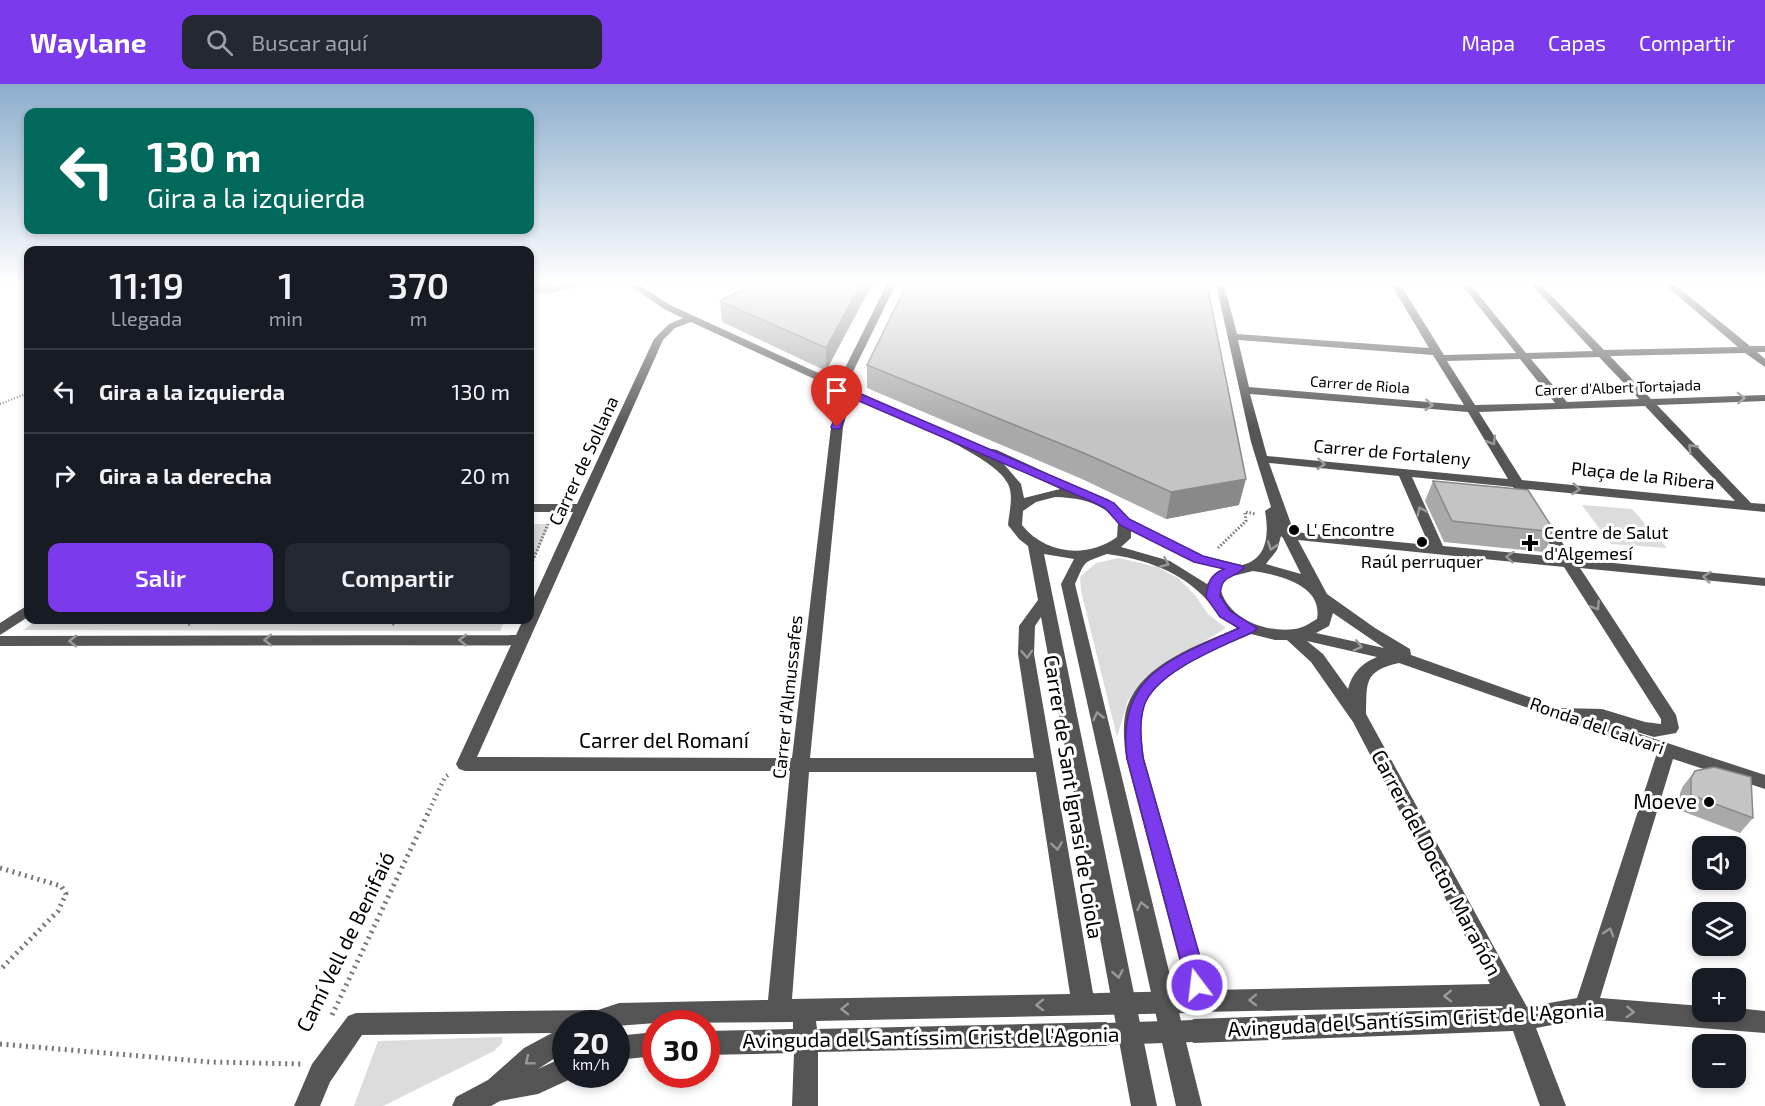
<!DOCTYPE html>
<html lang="es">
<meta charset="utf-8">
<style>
:root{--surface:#171b24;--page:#242831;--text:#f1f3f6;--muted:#9ea1a6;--line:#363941;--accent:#7c3aed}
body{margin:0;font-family:"Exo 2",sans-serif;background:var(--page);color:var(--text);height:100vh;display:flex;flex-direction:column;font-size:22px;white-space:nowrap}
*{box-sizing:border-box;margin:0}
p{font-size:20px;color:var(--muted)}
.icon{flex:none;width:33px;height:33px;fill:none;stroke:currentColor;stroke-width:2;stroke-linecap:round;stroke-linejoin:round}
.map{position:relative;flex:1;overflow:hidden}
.side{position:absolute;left:24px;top:162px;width:510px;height:378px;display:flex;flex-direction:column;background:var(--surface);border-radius:12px;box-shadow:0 3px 9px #0003}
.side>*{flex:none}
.hud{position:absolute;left:24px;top:24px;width:510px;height:126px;border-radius:12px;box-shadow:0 3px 9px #0003;background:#00695c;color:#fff;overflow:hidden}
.fabs{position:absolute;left:1692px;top:752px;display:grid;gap:12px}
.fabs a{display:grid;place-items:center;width:54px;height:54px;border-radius:12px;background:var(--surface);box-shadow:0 3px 9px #0003;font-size:30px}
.speed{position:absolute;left:552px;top:926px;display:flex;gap:12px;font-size:30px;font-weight:700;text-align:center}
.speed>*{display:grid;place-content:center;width:78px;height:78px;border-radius:50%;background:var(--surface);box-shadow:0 3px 9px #0003;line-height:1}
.speed small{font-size:15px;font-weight:400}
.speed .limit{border:9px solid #d22;background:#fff;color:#111}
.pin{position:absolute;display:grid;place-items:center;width:51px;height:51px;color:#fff;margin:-62px -26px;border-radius:50% 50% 50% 0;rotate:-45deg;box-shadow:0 0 6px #0007}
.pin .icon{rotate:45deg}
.me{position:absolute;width:66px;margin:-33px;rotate:345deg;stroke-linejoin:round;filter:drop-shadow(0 0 4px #0008)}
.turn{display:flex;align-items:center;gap:21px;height:126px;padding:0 24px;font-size:27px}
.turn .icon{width:78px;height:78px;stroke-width:2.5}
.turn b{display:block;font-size:42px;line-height:51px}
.eta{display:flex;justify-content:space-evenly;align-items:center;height:102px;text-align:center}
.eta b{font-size:36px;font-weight:600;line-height:42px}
.cta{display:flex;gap:12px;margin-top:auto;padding:12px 24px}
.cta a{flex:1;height:69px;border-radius:12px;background:var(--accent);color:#fff;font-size:24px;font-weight:600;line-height:69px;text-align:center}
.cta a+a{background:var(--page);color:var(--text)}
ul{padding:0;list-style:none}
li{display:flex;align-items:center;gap:18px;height:84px;padding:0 24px;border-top:2px solid var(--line)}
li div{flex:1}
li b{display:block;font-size:22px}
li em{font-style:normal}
header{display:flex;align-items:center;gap:36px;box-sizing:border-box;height:84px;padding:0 30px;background:var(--accent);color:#fff}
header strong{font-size:28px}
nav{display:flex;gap:33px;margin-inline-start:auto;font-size:21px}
.search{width:420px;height:54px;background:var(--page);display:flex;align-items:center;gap:15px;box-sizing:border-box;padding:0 21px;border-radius:12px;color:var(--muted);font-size:22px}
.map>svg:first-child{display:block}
.green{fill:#dcdcdc}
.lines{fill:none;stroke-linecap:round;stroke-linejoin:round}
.path-far3{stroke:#777;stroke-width:2;stroke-dasharray:1 2;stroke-linecap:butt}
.path-far2{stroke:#777;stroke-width:3;stroke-dasharray:1.5 2;stroke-linecap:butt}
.path-far1{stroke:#777;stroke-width:4.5;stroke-dasharray:1.5 4;stroke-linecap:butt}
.path{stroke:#777;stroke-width:5;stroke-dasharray:2 4.5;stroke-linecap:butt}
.minor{fill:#555;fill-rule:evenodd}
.minor-bridge{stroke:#555;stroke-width:22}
.wall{fill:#a9a9a9}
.shaded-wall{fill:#898989}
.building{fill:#c4c4c4;stroke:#898989;stroke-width:1.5}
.oneway{stroke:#999}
.route{fill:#7c3aed;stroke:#51269a;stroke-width:1.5}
.poi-dot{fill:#000;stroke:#fff;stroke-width:2}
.labels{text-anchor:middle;stroke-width:6;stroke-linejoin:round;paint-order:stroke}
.far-street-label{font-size:15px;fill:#000;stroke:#fff}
.street-label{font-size:18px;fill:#000;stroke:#fff}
.poi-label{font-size:18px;fill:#000;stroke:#fff;text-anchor:start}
.near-street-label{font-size:21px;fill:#000;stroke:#fff}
.near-poi-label{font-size:21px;fill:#000;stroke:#fff;text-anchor:end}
</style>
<header>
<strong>Waylane</strong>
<div class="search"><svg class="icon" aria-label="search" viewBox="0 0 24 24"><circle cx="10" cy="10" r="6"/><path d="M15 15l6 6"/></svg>Buscar aquí</div>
<nav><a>Mapa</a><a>Capas</a><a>Compartir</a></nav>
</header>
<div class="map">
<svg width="1765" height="1022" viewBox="0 0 1765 1022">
<rect width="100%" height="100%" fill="#fff"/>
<!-- green -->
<g class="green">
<polygon points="1582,421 1632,425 1667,464 1611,460"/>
<polygon points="530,440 550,440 530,484"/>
<polygon points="1119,474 1157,483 1178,494 1195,511 1208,530 1226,544 1145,594 1128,616 1117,653 1081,507 1080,493 1096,479"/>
<polygon points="37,536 505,536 500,547 23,546"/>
<polygon points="502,953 502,959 494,967 383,1022 354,1022 378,957"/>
</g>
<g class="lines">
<!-- path-far3 -->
<polyline class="path-far3" points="0,320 28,309"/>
<!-- path-far2 -->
<g class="path-far2">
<polyline points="1218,464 1246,437 1245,428 1256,430"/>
<polyline points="530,483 548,440"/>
</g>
<!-- path-far1 -->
<g class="path-far1">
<polyline points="188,540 197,536"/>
<polyline points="392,540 399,536"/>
<polyline points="427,731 445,693 449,690"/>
</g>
<!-- path -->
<g class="path">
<polyline points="0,784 61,802 66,810 58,827 0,886"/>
<polyline points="332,931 428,729"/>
<polyline points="0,960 210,978 301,980"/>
</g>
<!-- minor -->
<g class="minor">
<path d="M 628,200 L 638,200 L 670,221 L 838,298 L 887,200 L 896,200 L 846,302 L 987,368 L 993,365 L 997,366 L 1079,404 L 1080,407 L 1108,415 L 1130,435 L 1203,472 L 1242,481 C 1268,475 1269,449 1265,427 L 1271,423 L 1251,358 L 1216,200 L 1224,200 L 1237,250 L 1429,264 L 1391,200 L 1400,200 L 1444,271 L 1516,269 L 1461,200 L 1470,200 L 1526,269 L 1593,267 L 1531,200 L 1540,200 L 1604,266 L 1738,263 L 1664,200 L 1674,200 L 1750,262 L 1765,262 L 1765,268 L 1757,268 L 1765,275 L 1765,283 L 1745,269 L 1610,272 L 1651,315 L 1765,311 L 1765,317 L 1657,321 L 1751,419 L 1765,420 L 1765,428 L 1527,405 L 1573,475 L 1765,494 L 1765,502 L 1580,484 L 1676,631 L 1679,644 L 1676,649 L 1654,653 L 1600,637 L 1765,691 L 1765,705 L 1673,675 L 1600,914 L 1702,922 L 1702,927 L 1736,927 L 1736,924 L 1765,927 L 1765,949 L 1585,935 L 1536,944 L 1566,1022 L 1540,1022 L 1513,947 L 1194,959 L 1185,954 L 1202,1022 L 1176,1022 L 1061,500 L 1074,475 L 1044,470 L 1157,1022 L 1131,1022 L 1041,533 L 1035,542 L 1034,570 L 1093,909 L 1107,912 L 1111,920 L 1107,928 L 1099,931 L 816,937 L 817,945 L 1106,938 L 1114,942 L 1118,950 L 1114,958 L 1106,962 L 818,968 L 818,1022 L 792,1022 L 794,969 L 706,971 L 706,947 L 793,945 L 793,938 L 656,939 L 616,942 L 616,939 L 566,939 L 566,967 L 538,985 L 566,972 L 566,990 L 576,990 L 575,993 L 538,1010 L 500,1017 L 491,1022 L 452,1022 L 456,1013 L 488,996 L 524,964 L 552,949 L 362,951 L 330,998 L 320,1022 L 294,1022 L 312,980 L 348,932 L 356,929 L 598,926 L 619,919 L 768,916 L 790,687 L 465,687 L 459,685 L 456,680 L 511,561 L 0,562 L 0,552 L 516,551 L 523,536 L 530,536 L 530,522 L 573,428 L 530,428 L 530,420 L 577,420 L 654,255 L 669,240 L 683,234 L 664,225 ZM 691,238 L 851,312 L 837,324 L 831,343 L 792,674 L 477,673 L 663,256 L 675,244 ZM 1238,256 L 1433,271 L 1464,321 L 1249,303 ZM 1599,273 L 1639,315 L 1567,318 L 1531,275 ZM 1520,275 L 1555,319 L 1475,321 L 1447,277 ZM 1250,310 L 1468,328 L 1508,395 L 1267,372 ZM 860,316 C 891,331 996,371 1008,400 C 1014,412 1009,428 1008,441 L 1019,455 L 1028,462 L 1038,516 L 1019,542 L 1018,570 L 1034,674 L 810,674 L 843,343 L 848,325 ZM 1645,322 L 1735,417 L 1522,396 L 1479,328 ZM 1002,378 L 1060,405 L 1024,414 L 1021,400 ZM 1269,379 L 1399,392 L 1429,461 L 1294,448 ZM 1412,393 L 1513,403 L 1558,473 L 1443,462 ZM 1055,413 C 1080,414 1102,418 1118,438 L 1117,453 C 1087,475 1045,470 1022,441 L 1023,427 L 1036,418 ZM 1131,447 L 1193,478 L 1225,485 L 1219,487 L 1207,500 L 1170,477 L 1121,463 L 1131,454 ZM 1281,452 L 1283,454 L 1301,490 L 1266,480 L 1277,466 ZM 1298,456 L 1564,483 L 1661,635 L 1661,640 L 1645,638 L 1602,625 L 1560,624 L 1411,571 L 1410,565 L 1375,544 L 1327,510 ZM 1107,470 C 1144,475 1181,487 1207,516 C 1217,527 1224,536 1237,544 C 1199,561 1142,579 1127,623 C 1122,639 1124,658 1126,674 L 1188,909 L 1183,917 L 1187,925 L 1202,928 L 1502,922 L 1503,924 L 1194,935 L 1186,939 L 1183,945 L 1075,500 C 1086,475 1083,479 1107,470 ZM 1253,487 C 1280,491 1323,501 1317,535 C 1310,539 1303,544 1295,545 C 1265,549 1227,535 1220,503 L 1229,493 ZM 1333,529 L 1384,564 L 1316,549 L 1329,542 ZM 1251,550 L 1275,556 L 1287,556 L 1311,578 L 1353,638 L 1490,900 L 1210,906 L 1144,674 C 1142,658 1139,639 1144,623 C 1157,587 1219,564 1251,550 ZM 1307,557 L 1377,573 C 1362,579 1352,589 1348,605 L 1323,570 ZM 1399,579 L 1657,669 L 1577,914 L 1527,923 L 1366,630 C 1367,599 1363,587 1399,579 ZM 809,688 L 1036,688 L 1070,910 L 792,915 Z"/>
<polygon points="28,521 28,533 0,551 0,539"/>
<polygon points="656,948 656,972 616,976 616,952"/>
</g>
<!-- minor-bridge -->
<g class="minor-bridge">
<polyline points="1099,920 1187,918"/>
<polyline points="1106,950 1194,947"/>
</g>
</g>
<!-- wall -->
<g class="wall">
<polygon points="530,200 589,200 551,209 530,209"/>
<polygon points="872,200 826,287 722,238 720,217"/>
<polygon points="867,281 1239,421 1166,435 1082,395 867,304"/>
<polygon points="1433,397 1555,448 1544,468 1444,458 1425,417"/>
<polygon points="1695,687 1753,734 1740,749 1679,726 1680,709 1683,702"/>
</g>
<!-- shaded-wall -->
<g class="shaded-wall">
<polygon points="566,200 589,200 551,209 550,204"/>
<polygon points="861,200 872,200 826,287 826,264"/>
<polygon points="1246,395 1239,421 1166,435 1171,408"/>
</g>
<!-- building -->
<g class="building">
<polygon points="530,200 566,200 550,204 530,204"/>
<polygon points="753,200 861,200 826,264 720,217"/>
<polygon points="907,200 1207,200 1246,395 1171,408 1086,370 867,281"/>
<polygon points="1433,397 1528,406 1555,448 1452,437"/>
<polygon points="1714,683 1751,693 1753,734 1691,711 1691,694 1695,687"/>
</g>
<!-- one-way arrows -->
<defs><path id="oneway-chevron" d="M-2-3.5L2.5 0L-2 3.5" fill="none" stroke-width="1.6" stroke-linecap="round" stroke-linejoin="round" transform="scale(1.5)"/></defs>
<g class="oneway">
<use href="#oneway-chevron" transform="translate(1741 314) rotate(-2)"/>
<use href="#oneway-chevron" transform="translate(1429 321) rotate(4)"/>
<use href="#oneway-chevron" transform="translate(1492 357) rotate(59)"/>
<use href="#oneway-chevron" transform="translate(1692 364) rotate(-134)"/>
<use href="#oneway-chevron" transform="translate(1321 380) rotate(5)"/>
<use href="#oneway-chevron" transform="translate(1576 405) rotate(6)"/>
<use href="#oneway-chevron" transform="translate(1421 427) rotate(-114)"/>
<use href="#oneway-chevron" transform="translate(1272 462) rotate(109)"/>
<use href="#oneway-chevron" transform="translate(1510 473) rotate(-175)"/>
<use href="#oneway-chevron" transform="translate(1165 479) rotate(24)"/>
<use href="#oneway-chevron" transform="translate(1707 493) rotate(-174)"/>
<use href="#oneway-chevron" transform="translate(1596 522) rotate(57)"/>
<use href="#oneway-chevron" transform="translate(268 556) rotate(180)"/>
<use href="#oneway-chevron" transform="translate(463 556) rotate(180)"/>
<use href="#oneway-chevron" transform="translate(73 557) rotate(180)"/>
<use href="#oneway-chevron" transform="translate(1358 562) rotate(13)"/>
<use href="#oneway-chevron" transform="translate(1027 570) rotate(86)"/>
<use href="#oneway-chevron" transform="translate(1098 632) rotate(-103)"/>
<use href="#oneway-chevron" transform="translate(1057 762) rotate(81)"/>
<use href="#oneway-chevron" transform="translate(1142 822) rotate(-103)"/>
<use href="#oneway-chevron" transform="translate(1609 848) rotate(-73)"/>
<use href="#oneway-chevron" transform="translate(1118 890) rotate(79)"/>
<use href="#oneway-chevron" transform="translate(1448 912) rotate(179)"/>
<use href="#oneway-chevron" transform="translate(1253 916) rotate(179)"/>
<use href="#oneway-chevron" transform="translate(1040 921) rotate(179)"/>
<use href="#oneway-chevron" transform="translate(845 925) rotate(179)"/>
<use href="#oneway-chevron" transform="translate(1630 928) rotate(4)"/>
<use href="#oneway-chevron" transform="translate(529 977) rotate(141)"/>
</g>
<!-- sky -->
<linearGradient id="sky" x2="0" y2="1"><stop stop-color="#8cadcc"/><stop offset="0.58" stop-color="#fff"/><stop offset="1" stop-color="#fff" stop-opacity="0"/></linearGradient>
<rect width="1765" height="343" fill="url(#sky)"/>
<!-- route -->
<path class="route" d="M 854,310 L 861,310 L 1101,413 L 1114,419 L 1129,435 L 1203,472 L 1242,482 L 1244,484 C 1230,498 1222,488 1220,512 L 1230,527 L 1257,544 L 1255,547 C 1224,562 1155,587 1144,622 C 1139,640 1141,656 1143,674 L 1208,901 L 1205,908 L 1197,911 L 1190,908 L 1187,901 L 1127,674 C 1116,589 1174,574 1239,544 L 1220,533 L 1206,513 C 1208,498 1210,491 1224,485 L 1194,478 L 1120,441 L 1105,424 L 1093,418 L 859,317 L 848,326 L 840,345 L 833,345 L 831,343 L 840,322 Z"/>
<!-- markers -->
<g class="poi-dot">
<circle cx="1294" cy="446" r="6"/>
<circle cx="1422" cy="458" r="6"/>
<path d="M1527 450h6v6h6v6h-6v6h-6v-6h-6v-6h6z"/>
<circle cx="1709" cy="718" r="6"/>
</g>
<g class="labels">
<!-- far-street labels -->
<g class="far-street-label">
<text transform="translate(1360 301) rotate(4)" y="5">Carrer de Riola</text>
<text transform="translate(1618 304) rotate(-2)" y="5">Carrer d'Albert Tortajada</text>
</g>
<!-- street labels -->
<g class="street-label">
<text transform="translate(1392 369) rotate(5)" y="6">Carrer de Fortaleny</text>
<text transform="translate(584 377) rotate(-65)" y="6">Carrer de Sollana</text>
<text transform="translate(1643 392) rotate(6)" y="6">Plaça de la Ribera</text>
<text transform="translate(788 613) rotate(-84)" y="6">Carrer d'Almussafes</text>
<text transform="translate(1597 642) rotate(19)" y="6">Ronda del Calvari</text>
</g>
<!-- poi labels -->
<g class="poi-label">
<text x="1306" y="452">L' Encontre</text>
<text x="1544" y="455">Centre de Salut<tspan x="1544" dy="21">d'Algemesí</tspan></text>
<text x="1422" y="484" text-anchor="middle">Raúl perruquer</text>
</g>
<!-- near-street labels -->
<g class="near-street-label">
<text x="664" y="664">Carrer del Romaní</text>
<text transform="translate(1073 713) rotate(81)" y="7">Carrer de Sant Ignasi de Loiola</text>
<text transform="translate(1436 779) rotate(62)" y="7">Carrer del Doctor Marañón</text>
<text transform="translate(346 858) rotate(-64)" y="7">Camí Vell de Benifaió</text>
<text transform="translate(1416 936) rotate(-3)" y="7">Avinguda del Santíssim Crist de l'Agonia</text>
<text transform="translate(931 954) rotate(-1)" y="7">Avinguda del Santíssim Crist de l'Agonia</text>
</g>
<!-- near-poi labels -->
<g class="near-poi-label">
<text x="1697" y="725">Moeve</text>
</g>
</g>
</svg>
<div class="fabs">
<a><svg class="icon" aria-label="sound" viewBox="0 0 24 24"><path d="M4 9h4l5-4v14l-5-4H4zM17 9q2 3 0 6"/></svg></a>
<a><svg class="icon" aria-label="layers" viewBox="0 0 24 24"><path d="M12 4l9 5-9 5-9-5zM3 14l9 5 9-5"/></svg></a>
<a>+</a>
<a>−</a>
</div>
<div class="speed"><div>20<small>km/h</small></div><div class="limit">30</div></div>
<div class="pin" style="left:837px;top:343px;background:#d93025"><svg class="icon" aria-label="arrive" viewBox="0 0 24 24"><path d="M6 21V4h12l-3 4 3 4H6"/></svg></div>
<svg class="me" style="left:1197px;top:901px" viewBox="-20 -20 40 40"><circle r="17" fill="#7c3aed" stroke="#fff" stroke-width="3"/><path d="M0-11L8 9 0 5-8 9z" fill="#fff"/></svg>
<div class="hud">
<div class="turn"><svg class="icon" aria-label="left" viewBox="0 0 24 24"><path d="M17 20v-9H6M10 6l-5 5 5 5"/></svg><div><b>130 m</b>Gira a la izquierda</div></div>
</div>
<section class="side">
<div class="eta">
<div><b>11:19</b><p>Llegada</p></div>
<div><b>1</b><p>min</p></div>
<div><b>370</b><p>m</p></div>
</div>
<ul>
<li><svg class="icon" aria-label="left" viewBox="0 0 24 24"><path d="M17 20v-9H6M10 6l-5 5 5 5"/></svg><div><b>Gira a la izquierda</b></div><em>130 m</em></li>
<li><svg class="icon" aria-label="right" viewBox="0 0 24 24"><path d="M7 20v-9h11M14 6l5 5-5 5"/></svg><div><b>Gira a la derecha</b></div><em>20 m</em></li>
</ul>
<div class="cta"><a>Salir</a><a>Compartir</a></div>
</section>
</div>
